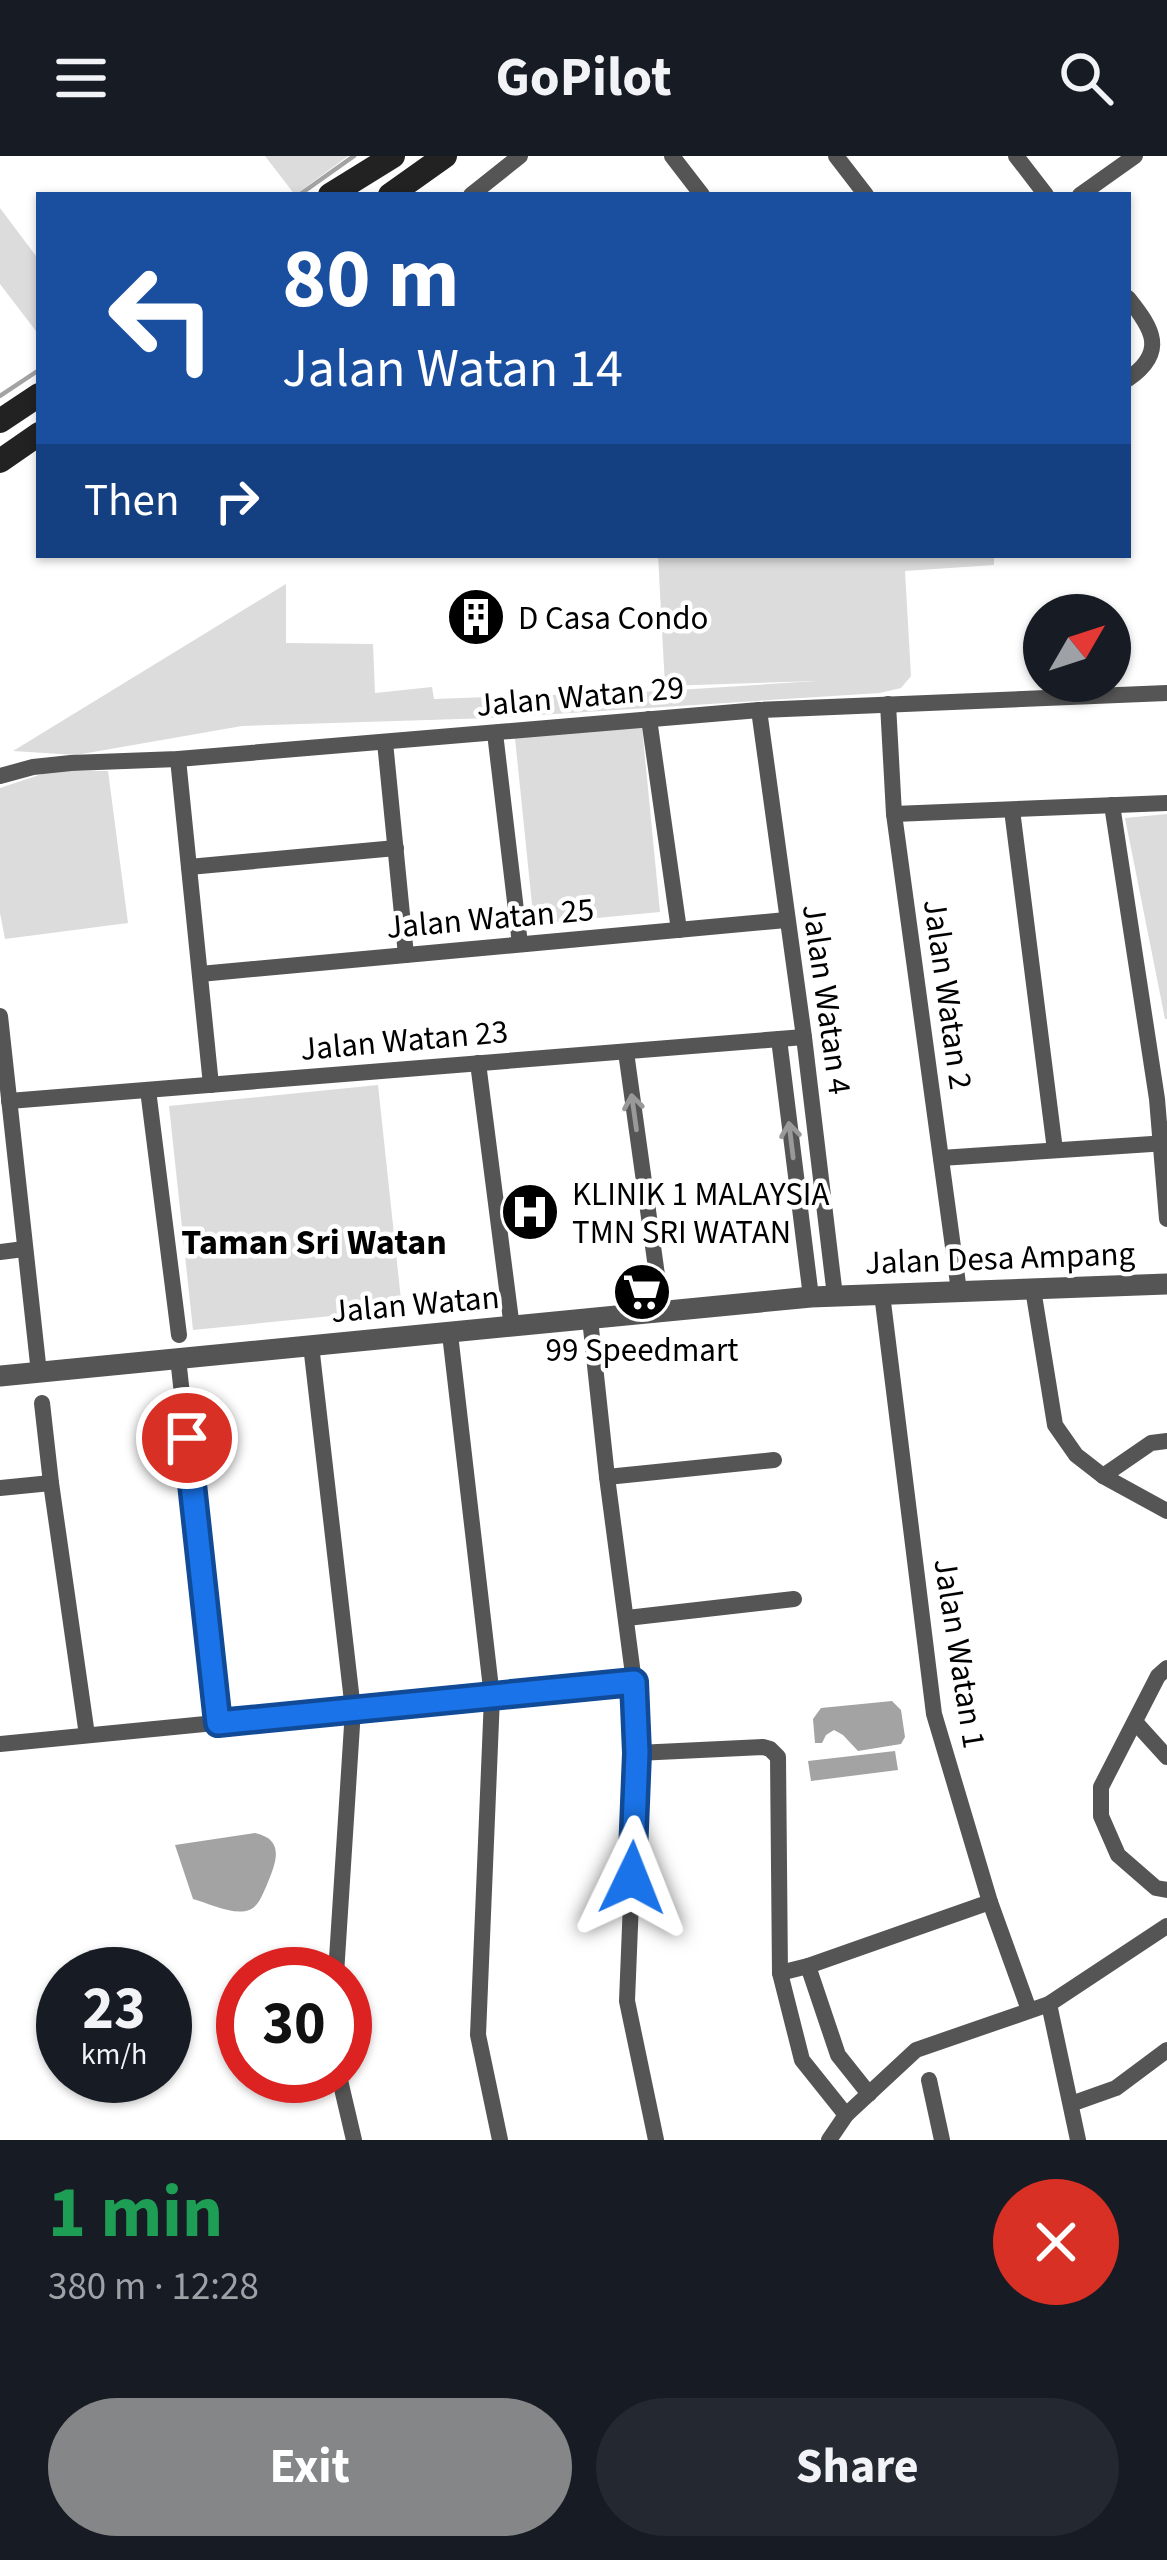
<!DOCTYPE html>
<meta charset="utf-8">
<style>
:root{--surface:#171b24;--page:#242831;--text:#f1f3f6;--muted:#9ea1a6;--accent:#858687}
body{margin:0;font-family:"Source Sans 3",sans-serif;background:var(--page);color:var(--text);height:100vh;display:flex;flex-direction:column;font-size:45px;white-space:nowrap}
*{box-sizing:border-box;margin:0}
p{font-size:39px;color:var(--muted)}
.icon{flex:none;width:66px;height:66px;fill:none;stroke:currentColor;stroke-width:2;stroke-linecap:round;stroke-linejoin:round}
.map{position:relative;height:1984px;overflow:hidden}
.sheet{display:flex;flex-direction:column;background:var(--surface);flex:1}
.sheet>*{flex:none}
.banner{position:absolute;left:36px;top:36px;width:1095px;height:366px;border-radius:0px;box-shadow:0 3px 9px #0004;background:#1a4fa0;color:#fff;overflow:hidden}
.needle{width:78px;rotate:51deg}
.buttons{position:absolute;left:1023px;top:438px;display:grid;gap:24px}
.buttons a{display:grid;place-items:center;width:108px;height:108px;border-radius:50%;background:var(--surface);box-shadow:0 3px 9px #0004;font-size:60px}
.speed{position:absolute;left:36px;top:1791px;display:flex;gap:24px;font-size:60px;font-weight:700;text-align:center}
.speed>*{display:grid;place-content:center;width:156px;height:156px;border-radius:50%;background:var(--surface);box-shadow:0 3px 9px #0004;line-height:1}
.speed small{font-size:30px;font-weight:400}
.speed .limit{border:18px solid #d22;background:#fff;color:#111}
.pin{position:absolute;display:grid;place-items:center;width:102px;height:102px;color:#fff;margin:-51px;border:6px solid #fff;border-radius:50%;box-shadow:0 3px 12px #0007}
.me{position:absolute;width:132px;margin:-66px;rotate:2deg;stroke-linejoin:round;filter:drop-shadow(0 0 9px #0008)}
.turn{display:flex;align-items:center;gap:42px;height:252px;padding:0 48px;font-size:54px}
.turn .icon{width:156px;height:156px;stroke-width:2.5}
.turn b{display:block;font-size:84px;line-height:102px}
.then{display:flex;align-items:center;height:114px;padding:0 48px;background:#0003;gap:24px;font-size:45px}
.round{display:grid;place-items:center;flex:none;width:126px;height:126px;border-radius:63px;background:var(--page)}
.overview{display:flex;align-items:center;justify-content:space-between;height:204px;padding:0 48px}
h1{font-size:72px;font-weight:700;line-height:90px;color:#1e9e55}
.primary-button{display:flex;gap:24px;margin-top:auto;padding:24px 48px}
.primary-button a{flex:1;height:138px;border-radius:72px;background:var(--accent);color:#fff;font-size:48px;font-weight:700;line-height:138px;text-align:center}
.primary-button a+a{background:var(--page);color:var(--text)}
header{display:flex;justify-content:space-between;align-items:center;height:156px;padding:0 48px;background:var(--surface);font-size:54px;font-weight:700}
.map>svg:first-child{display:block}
.green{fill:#dcdcdc}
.water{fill:#a3a3a3}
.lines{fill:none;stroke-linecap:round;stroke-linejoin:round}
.stream{stroke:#a3a3a3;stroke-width:4.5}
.minor{stroke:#555;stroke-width:16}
.tertiary{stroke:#555;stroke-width:21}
.secondary{stroke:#222;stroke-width:24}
.oneway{stroke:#999}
.route-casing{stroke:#114b97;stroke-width:30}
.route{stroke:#1a73e8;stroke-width:21}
.labels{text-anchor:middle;stroke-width:9;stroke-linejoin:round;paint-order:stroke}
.poi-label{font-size:33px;fill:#000;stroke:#fff;text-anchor:start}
.street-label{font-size:33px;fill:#000;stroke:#fff}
.neighbourhood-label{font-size:36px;font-weight:bold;fill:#000;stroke:#fff}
</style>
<header><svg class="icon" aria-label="menu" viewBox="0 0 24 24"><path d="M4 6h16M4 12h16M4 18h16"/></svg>GoPilot<svg class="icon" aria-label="search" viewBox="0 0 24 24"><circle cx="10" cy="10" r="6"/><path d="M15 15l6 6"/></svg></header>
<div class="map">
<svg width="1167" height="1984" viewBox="0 0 1167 1984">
<rect width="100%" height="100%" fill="#fff"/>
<!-- green -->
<g class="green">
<polygon points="265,0 348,0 295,39"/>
<polygon points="0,52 39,104 39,179 0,128"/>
<polygon points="658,399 994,399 994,409 905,415 911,520 901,532 880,537 491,562 242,570 76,599 13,595 286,428 286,487 373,488 375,537 432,531 434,543 662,535 816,525 665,530"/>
<polygon points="642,571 660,756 534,768 515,582"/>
<polygon points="51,615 108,615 128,767 5,783 0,757 0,632"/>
<polygon points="1167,658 1167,863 1165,863 1125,662"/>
<polygon points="378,929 402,1153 193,1174 169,950"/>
</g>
<!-- water -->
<g class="water">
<polygon points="892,1545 901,1554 905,1581 901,1588 858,1595 843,1579 834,1574 826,1579 822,1587 815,1587 813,1563 821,1552"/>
<polygon points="895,1595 898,1614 811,1625 808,1605"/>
<path d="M 255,1677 C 287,1684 275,1709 266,1731 C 262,1739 259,1750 249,1754 C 234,1760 208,1747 193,1743 L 175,1689 Z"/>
</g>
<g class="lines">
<!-- stream -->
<g class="stream">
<polyline points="299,39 354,0"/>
<polyline points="0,240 39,214"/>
</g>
<!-- minor -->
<g class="minor">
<polyline points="672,0 702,39"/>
<polyline points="836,0 866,39"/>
<polyline points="1016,0 1046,39"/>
<polyline points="471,39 520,0"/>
<polyline points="1080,39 1135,0"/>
<path d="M 1128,142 C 1153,173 1167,196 1128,223"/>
<polyline points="888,548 894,658 959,1135"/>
<polyline points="759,554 804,881 835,1140"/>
<polyline points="649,563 679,774"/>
<polyline points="495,577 520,788"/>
<polyline points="385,586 406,799"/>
<polyline points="178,603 211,929"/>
<polyline points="0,620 33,611 71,607 178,603 759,554 1167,537"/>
<polyline points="1112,649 1157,943 1167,1063"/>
<polyline points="1012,654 1055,994"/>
<polyline points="894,658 1167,647"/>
<polyline points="189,711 396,692"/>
<polyline points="200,818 786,764"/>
<polyline points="0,860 39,1217"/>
<polyline points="779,883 811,1141"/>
<polyline points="626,896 662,1155"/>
<polyline points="478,907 512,1172"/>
<polyline points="148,934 179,1179"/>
<polyline points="9,945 804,881"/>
<polyline points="941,1002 1167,987"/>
<polyline points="0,1096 24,1093"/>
<polyline points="1033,1133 1055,1269 1076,1299 1103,1320 1167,1355"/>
<polyline points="882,1138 934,1558 990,1746 1029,1854"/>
<polyline points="590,1163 607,1321 634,1526 637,1597 627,1845 656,1984"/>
<polyline points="450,1178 492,1541 478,1879 500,1984"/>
<polyline points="311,1189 353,1554 336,1818"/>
<polyline points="178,1202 218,1567"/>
<polyline points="42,1247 51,1327 87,1579"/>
<polyline points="1103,1320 1151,1287 1167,1285"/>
<polyline points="607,1321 774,1304"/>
<polyline points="0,1332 51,1327"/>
<polyline points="627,1462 794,1443"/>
<polyline points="1167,1512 1158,1520 1101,1631 1101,1660 1118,1699 1156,1732 1167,1734"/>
<polyline points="1136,1567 1167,1601"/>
<polyline points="0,1588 634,1526"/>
<polyline points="637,1597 763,1591 770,1593 778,1601 780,1817 802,1904 846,1959"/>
<polyline points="808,1810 838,1899 869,1938"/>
<polyline points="780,1817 808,1810 990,1746"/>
<polyline points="1049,1848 1078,1984"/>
<polyline points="339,1920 354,1984"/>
<polyline points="929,1924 942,1984"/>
<polyline points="1071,1948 1116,1932 1167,1894"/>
<polyline points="829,1984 846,1959 916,1894 1049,1848 1167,1770"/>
</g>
<!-- tertiary -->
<polyline class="tertiary" points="0,1220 811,1141 1167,1128"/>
<!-- secondary -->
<g class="secondary">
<polyline points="330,39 393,0"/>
<polyline points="390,39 445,0"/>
<polyline points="0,265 39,239"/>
<polyline points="0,305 39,278"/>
</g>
</g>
<!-- one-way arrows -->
<defs><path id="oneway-shaft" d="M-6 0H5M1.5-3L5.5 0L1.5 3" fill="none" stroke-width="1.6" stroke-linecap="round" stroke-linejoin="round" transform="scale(3)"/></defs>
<g class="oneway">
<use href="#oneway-shaft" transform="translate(634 956) rotate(-98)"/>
<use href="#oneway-shaft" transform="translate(791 984) rotate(-97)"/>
</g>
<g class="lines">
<defs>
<polyline id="route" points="187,1282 218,1567 634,1526 637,1597 632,1722"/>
</defs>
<!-- route casing -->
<use href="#route" class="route-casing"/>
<!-- route -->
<use href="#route" class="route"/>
</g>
<!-- icons -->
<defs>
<symbol id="building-disc" viewBox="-11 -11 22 22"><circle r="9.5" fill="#000" stroke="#fff"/><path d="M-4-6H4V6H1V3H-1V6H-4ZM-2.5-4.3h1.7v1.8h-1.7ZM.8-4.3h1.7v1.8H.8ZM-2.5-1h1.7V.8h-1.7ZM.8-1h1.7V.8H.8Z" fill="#fff"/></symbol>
<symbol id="hospital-disc" viewBox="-11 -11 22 22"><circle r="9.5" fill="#000" stroke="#fff"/><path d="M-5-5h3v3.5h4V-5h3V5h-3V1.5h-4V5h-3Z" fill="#fff"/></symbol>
<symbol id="supermarket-disc" viewBox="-11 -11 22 22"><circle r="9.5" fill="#000" stroke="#fff"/><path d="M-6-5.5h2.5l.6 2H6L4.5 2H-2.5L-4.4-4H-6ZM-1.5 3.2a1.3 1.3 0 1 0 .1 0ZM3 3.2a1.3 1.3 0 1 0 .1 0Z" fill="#fff"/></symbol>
</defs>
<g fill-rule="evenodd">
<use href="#building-disc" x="443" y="428" width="66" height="66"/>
<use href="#hospital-disc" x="497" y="1023" width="66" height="66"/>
<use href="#supermarket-disc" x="609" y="1103" width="66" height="66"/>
</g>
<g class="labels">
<!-- poi labels -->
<g class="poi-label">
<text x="518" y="473">D Casa Condo</text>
<text x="572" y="1049">KLINIK 1 MALAYSIA<tspan x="572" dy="38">TMN SRI WATAN</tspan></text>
<text x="642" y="1205" text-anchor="middle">99 Speedmart</text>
</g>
<!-- street labels -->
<g class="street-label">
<text transform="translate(580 539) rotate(-5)" y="12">Jalan Watan 29</text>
<text transform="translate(490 761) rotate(-5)" y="12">Jalan Watan 25</text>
<text transform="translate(949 838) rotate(82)" y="12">Jalan Watan 2</text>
<text transform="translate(828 843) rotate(82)" y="12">Jalan Watan 4</text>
<text transform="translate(404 883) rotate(-5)" y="12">Jalan Watan 23</text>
<text transform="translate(1000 1101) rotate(-2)" y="12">Jalan Desa Ampang</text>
<text transform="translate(415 1147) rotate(-5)" y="12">Jalan Watan</text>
<text transform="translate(961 1497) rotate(81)" y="12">Jalan Watan 1</text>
</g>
<!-- neighbourhood labels -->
<g class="neighbourhood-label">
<text x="314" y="1098">Taman Sri Watan</text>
</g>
</g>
</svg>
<div class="buttons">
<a><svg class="needle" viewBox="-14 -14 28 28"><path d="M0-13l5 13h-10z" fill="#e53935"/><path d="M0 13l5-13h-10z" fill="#9ea1a6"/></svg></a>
</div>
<div class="speed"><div>23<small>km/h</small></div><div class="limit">30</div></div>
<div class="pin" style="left:187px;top:1282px;background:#d93025"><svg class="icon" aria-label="arrive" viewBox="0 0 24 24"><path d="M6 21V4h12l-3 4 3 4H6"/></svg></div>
<svg class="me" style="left:632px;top:1722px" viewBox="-20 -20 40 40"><path d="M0-17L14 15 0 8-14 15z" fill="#1a73e8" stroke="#fff" stroke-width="4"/></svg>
<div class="banner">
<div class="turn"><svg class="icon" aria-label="left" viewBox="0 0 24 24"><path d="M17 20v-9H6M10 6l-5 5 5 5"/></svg><div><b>80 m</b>Jalan Watan 14</div></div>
<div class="then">Then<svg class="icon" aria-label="right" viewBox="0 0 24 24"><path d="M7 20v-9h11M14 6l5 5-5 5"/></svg></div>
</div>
</div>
<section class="sheet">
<div class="overview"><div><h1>1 min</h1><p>380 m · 12:28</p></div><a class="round" style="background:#d93025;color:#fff"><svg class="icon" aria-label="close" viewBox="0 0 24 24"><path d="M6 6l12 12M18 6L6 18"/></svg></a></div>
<div class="primary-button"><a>Exit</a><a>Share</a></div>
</section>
